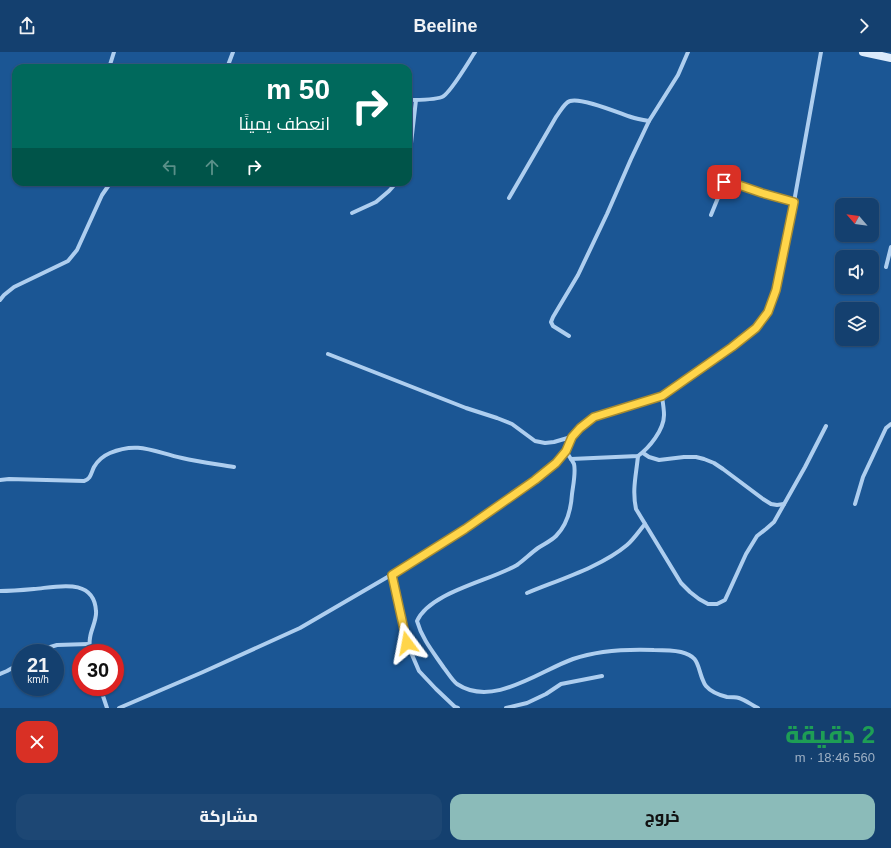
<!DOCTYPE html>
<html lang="ar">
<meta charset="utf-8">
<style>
:root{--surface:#14406f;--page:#1d4774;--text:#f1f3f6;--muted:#9dafc3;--line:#335982;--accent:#8bbbb9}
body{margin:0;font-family:Helvetica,Cairo,sans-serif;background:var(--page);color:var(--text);direction:rtl;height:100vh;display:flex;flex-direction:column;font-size:15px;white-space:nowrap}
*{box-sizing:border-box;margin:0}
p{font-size:13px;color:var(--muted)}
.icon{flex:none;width:22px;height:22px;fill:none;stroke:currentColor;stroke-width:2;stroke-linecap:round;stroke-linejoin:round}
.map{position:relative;height:656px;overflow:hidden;direction:ltr}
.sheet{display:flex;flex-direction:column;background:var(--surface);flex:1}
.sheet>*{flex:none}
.hud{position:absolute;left:12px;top:12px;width:400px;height:122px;border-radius:12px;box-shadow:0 1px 3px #0004,0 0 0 1px var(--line);direction:rtl;background:#00695c;color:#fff;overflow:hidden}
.needle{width:26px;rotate:298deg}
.tools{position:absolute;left:835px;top:146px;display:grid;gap:8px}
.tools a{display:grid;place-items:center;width:44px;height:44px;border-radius:8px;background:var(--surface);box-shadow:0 1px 3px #0004,0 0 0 1px var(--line);font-size:20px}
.speed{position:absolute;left:12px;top:592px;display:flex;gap:8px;font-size:20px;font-weight:700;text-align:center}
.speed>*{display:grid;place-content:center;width:52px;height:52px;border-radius:50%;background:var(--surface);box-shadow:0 1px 3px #0004,0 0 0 1px var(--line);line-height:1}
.speed small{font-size:10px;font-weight:400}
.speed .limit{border:6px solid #d22;background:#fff;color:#111}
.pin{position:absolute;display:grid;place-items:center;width:34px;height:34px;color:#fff;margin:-17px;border-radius:8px;box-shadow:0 2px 6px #0006}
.me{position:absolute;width:44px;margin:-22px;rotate:347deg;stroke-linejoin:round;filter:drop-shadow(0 0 3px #0008)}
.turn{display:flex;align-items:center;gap:14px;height:84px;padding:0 16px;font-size:18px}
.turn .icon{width:52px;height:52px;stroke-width:2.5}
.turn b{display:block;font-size:28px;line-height:34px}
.lanes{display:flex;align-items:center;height:38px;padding:0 16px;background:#0003;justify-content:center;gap:20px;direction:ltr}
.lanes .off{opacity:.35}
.round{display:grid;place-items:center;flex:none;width:42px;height:42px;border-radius:12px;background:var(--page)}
.summary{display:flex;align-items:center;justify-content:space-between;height:68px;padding:0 16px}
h1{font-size:24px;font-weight:800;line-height:30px;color:#1e9e55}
.action{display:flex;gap:8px;margin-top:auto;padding:8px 16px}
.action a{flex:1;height:46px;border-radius:12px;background:var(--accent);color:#111;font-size:16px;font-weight:800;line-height:46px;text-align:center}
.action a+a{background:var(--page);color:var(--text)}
header{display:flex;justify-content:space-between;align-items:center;height:52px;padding:0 16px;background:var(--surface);font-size:18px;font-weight:800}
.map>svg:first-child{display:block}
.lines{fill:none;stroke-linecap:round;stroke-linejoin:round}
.minor{stroke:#aeceef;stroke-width:4}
.secondary{stroke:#dbeafb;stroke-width:8}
.route-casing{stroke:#a68a30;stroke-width:10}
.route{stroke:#ffd54a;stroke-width:7}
</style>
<header><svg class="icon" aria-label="forward" viewBox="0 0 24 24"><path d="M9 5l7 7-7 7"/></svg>Beeline<svg class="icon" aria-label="share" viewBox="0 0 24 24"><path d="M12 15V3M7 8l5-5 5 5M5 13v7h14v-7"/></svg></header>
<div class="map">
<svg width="891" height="656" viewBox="0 0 891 656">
<rect width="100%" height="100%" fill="#1b5694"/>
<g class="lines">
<!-- minor -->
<g class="minor">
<polyline points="109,16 114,0"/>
<polyline points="227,16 233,0"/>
<path d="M 408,48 C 417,48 434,48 442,45 C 450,42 469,9 475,0"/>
<polyline points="408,108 410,100 416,48"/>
<path d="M 509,146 L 556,65 C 560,60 564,51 570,49 C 581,45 619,61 631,65 C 637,67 643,68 649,69"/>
<polyline points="352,161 376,150 389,139 397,130"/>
<polyline points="711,163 724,131 733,131 794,150"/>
<polyline points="886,215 891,195"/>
<polyline points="0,248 4,243 14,235 68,209 77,198 102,143 111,130"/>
<polyline points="569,284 553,274 551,270 553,265 578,223 607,162 631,107 649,69 678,23 688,0"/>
<polyline points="328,302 466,356 497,366 512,372 535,389 545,391 554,390 571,385"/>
<path d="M 566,399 C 568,403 572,408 574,412 C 576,420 573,434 572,442 C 571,458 567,473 556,484 C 551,489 544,492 538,496 C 531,501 524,508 517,513 C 490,529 430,540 417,569 C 422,587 433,600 444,616 C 448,621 452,628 457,632 C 493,656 539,619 573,607 C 599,598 627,597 654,598 C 662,598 672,598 681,600 C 698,604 697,612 702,626 C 703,628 704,632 706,634 C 711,640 719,643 727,645 C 731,645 735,645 739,646 C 745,648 752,653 758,656"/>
<polyline points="643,401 649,405 659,408 684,405 696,405 704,407 714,411 723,417 763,447 771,452 777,453 784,452"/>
<path d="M 638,404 C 636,424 632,438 636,457 L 681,531 L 690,540 L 699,547 L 708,552 L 717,552 L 725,548 L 746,502 L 757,484 L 766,477 L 774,470 L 805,415 L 826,374"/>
<path d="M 571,407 L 638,404 C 649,396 664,378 664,363 C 664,357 663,351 662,345"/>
<path d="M 0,428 L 9,427 L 84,429 C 91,427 91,421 94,415 C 98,408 103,404 110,401 C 138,389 154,400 182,406 C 199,410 216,412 234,415"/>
<polyline points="855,452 863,425 886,376 891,372"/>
<polyline points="391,523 407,591 419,619 436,637 455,655 458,656"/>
<path d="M 0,539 C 11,539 23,538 34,537 C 57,535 94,525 96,559 C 97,568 91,577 90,586 C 89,591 90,596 90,601"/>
<path d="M 527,541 C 558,528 601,515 627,493 C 634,487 639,479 645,472"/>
<polyline points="38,601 47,596 57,593 89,592"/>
<polyline points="0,622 7,619 21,611"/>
<polyline points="100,635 107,656"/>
<polyline points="119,656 203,620 300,576 391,523 465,477 535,428 556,411 566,399 571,385 580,376 594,365 662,345 732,295 756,276 768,260 776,238 794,150 821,0"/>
<polyline points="506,656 527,651 546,642 561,632 602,624"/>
</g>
<!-- secondary -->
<polyline class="secondary" points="863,0 891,6"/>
</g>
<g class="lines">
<defs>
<polyline id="route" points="407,591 392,523 465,477 535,428 556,411 566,399 572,385 580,376 594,365 662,344 732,295 756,276 768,260 776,238 794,150 762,141 733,131 724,130"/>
</defs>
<!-- route casing -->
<use href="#route" class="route-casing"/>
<!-- route -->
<use href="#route" class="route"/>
</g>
</svg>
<div class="tools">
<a><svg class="needle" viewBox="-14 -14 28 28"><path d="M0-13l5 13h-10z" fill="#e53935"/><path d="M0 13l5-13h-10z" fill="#9dafc3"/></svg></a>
<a><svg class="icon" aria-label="sound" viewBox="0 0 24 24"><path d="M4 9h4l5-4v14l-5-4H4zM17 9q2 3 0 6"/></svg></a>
<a><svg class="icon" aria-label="layers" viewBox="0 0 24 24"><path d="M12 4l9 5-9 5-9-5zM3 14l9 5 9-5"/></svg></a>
</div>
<div class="speed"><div>21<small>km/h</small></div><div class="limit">30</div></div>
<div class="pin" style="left:724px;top:130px;background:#d93025"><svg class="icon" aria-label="arrive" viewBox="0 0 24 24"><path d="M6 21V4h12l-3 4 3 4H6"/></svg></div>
<svg class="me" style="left:407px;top:591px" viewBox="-20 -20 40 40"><path d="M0-17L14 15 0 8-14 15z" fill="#ffd54a" stroke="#fff" stroke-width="4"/></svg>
<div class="hud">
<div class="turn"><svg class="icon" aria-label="right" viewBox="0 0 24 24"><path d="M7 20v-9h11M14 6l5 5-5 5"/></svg><div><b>50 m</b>انعطف يمينًا</div></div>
<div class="lanes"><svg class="icon off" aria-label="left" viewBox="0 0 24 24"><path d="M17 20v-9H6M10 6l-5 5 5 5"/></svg><svg class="icon off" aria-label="ahead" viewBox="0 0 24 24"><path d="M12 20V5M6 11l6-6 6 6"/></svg><svg class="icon" aria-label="right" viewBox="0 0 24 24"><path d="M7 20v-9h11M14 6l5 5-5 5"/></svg></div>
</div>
</div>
<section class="sheet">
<div class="summary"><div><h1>2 دقيقة</h1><p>560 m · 18:46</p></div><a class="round" style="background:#d93025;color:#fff"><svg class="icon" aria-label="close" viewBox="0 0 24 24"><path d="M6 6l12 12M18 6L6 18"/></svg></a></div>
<div class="action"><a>خروج</a><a>مشاركة</a></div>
</section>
